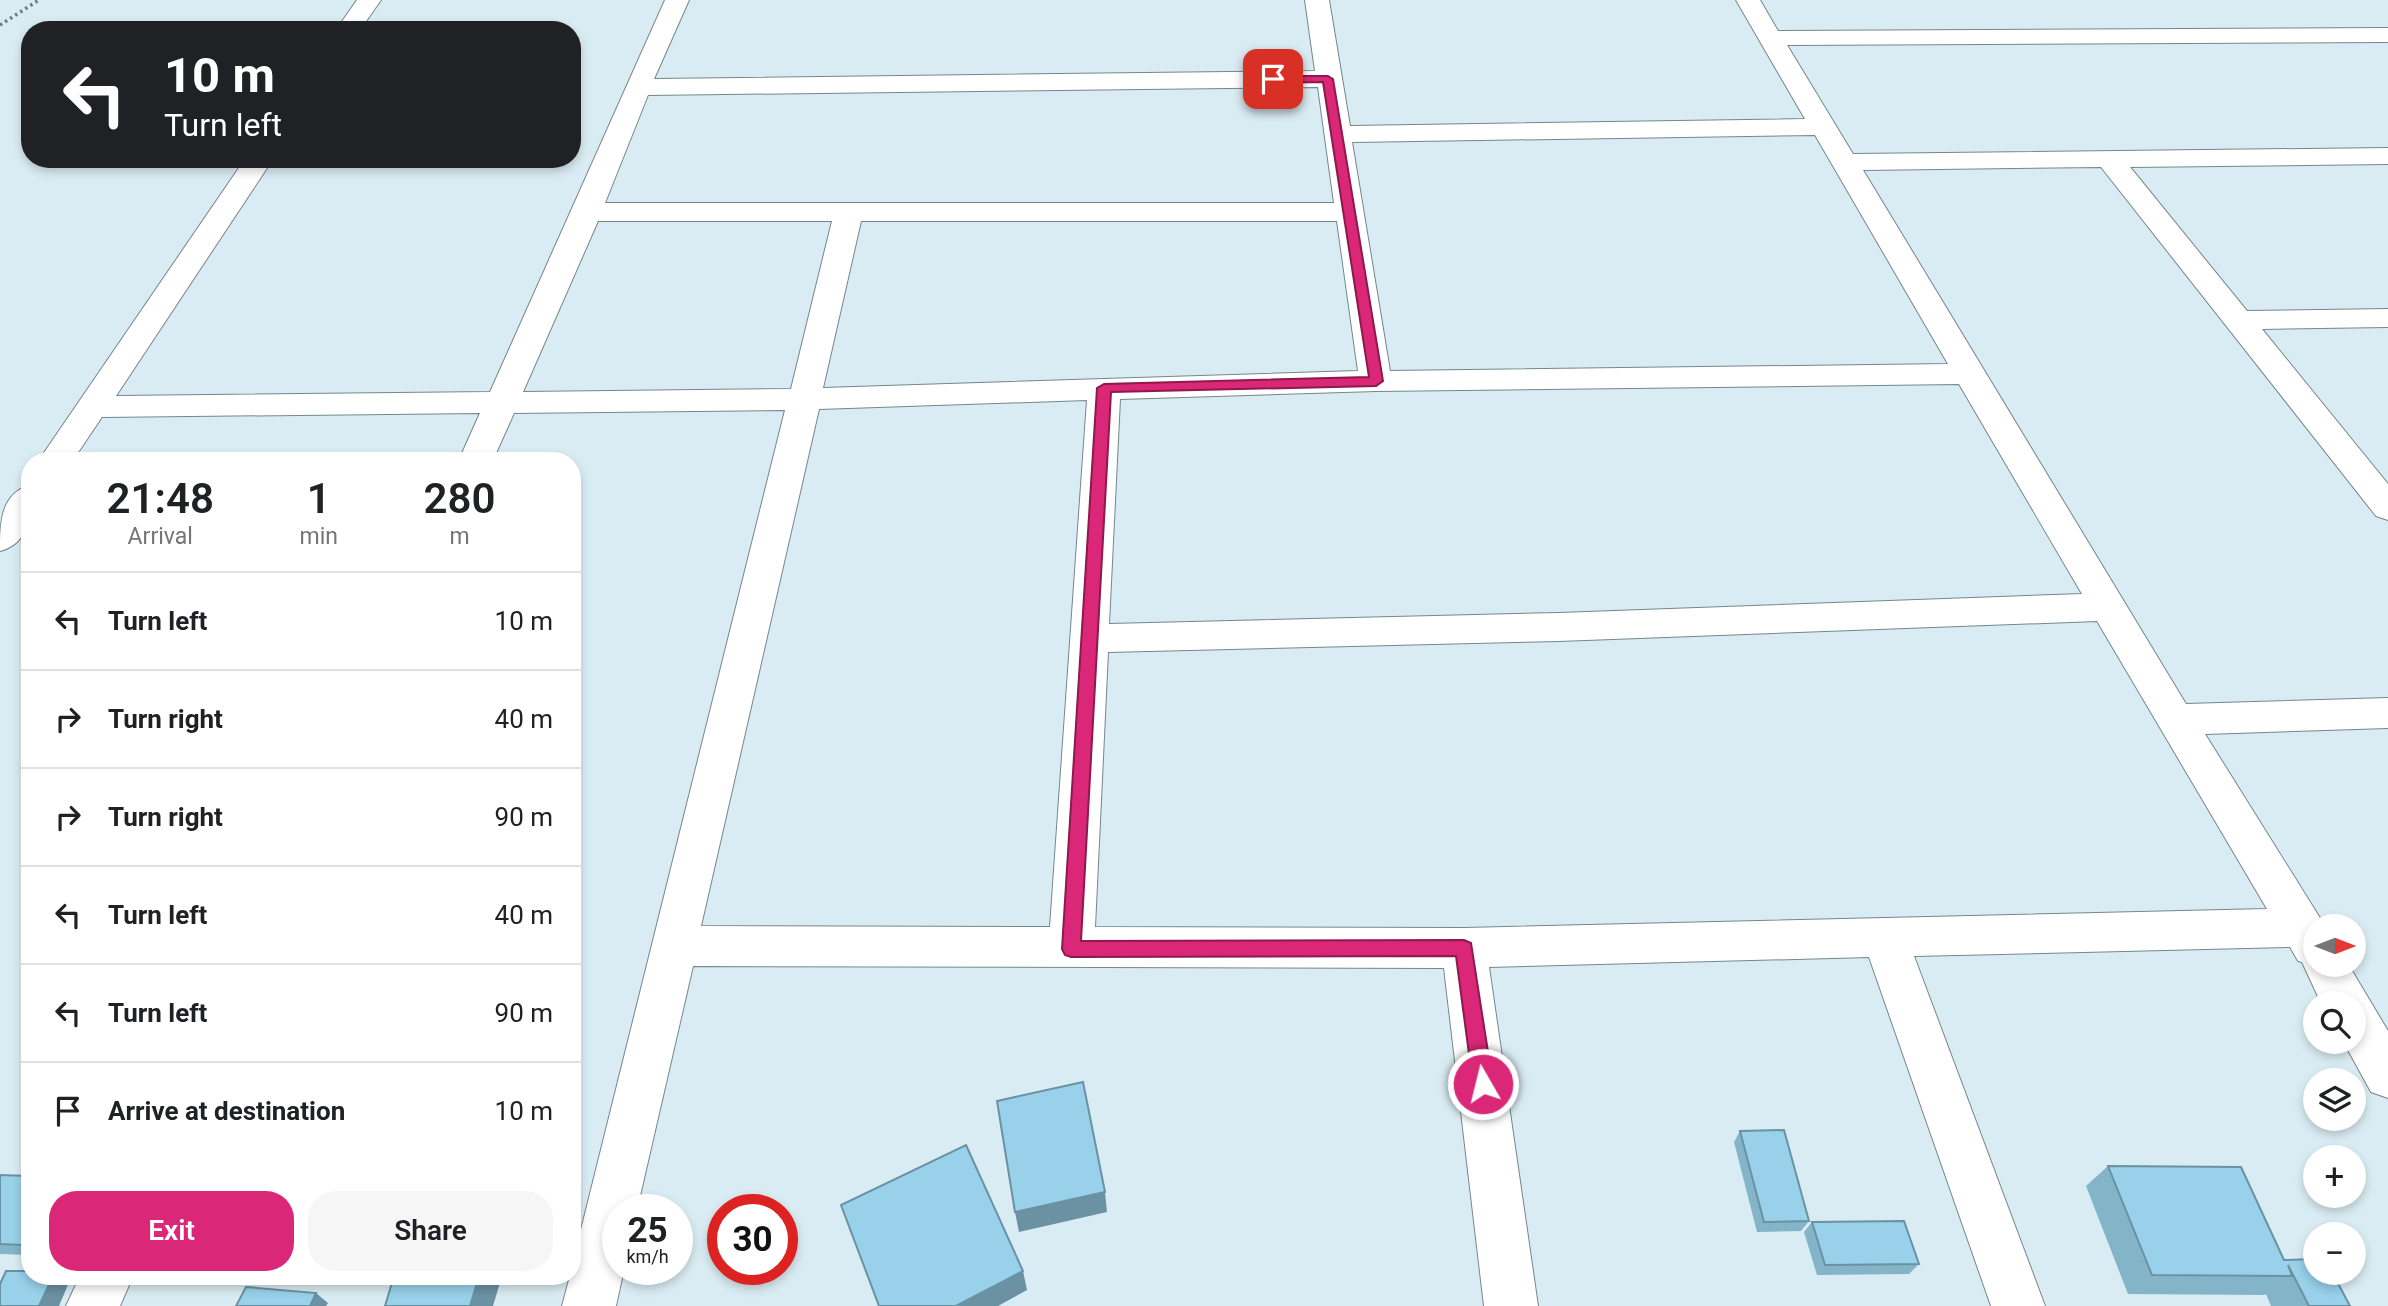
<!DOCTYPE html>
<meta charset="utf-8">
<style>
:root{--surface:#fff;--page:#f6f6f6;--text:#202124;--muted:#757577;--line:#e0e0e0;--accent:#db2777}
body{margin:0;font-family:Roboto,sans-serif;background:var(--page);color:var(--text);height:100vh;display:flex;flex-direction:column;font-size:26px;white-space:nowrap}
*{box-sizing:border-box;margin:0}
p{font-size:23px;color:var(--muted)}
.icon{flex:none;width:38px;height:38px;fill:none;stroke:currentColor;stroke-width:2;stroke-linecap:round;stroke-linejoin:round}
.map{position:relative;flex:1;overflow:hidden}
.details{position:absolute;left:21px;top:452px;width:560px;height:833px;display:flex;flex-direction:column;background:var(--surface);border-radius:28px;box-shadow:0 4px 10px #0003}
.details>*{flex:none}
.hud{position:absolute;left:21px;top:21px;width:560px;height:147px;border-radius:28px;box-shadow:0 4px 10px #0003;background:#202124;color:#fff;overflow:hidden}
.needle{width:46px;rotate:90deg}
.controls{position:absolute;left:2303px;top:914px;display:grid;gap:14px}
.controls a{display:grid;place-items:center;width:63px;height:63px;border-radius:50%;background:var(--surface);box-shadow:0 4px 10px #0003;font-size:35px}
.speed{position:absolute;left:602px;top:1194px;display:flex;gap:14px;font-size:35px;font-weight:700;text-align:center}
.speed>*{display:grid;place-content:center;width:91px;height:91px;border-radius:50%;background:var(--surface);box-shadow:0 4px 10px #0003;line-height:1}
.speed small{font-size:18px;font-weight:400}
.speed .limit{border:10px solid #d22;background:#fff;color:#111}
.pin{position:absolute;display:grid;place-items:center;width:60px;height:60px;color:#fff;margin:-30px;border-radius:14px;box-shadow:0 4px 10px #0006}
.me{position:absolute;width:77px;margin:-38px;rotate:352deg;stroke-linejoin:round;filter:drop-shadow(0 0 5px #0008)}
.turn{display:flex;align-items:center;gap:24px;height:147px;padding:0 28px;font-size:32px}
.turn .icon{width:91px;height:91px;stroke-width:2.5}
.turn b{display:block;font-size:49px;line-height:60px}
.eta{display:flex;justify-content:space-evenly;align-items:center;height:119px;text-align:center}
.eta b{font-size:42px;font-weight:600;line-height:49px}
.cta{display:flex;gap:14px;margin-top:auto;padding:14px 28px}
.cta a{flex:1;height:80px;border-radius:28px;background:var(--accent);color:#fff;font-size:28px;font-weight:600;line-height:80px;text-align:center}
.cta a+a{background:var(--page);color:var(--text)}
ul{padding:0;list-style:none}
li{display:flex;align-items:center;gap:21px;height:98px;padding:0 28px;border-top:2px solid var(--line)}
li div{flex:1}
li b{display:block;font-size:26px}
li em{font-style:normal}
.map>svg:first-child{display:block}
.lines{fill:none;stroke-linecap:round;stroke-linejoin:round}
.minor-casing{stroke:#76868d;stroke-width:2}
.path{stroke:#6f7b7f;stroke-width:3.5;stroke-dasharray:2.5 3.5;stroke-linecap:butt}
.minor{fill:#fff;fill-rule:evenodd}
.wall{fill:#83b4c8}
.shaded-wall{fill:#6a92a3}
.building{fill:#98d1e9;stroke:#6a92a3;stroke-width:2}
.route{fill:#db2777;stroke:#8e194d;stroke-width:2}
</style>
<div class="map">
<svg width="2388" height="1306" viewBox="0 0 2388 1306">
<rect width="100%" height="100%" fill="#daecf3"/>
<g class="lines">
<defs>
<g id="minor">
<polygon points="357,0 381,0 360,30 336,30"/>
<path d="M 665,0 L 689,0 L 654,79 L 1315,71 L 1305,0 L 1329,0 L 1350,126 L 1805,119 L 1736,0 L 1760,0 L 1778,31 L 2388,28 L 2388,42 L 1787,45 L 1853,154 L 2388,148 L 2388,164 L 2130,167 L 2247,311 L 2388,309 L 2388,327 L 2262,329 L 2388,484 L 2388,520 L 2376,516 L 2101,167 L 1863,170 L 2186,704 L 2388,698 L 2388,728 L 2205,734 L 2325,926 L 2315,926 L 2315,964 L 2348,964 L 2388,1031 L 2388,1098 L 2371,1092 L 2343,1041 L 2354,1041 L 2354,1003 L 2321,1003 L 2302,962 L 2298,961 L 2290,947 L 1914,956 L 2045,1306 L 1991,1306 L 1869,957 L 1489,967 L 1538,1306 L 1484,1306 L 1444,968 L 693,966 L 637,1209 L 618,1209 L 618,1269 L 624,1269 L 616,1306 L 562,1306 L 570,1276 L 572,1276 L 572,1266 L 785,410 L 514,413 L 493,460 L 459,460 L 480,413 L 102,417 L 73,460 L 39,460 L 245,159 L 273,159 L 116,396 L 490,392 ZM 1318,87 L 1334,203 L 605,203 L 648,95 ZM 1815,135 L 1948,364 L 1390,371 L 1352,142 ZM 598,221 L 832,221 L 791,389 L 523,392 ZM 861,221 L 1337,221 L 1358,371 L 823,388 ZM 1959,384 L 2082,594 L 1559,613 L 1109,624 L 1120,399 L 1376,391 ZM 1087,400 L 1050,927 L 701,926 L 819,409 ZM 2097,621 L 2267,909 L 1464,928 L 1095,927 L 1108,652 L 1559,641 Z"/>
<path d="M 30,485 C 30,513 31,543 0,551 C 0,524 0,494 30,485 Z"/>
<polygon points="80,1276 133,1276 120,1306 66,1306"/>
</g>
</defs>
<!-- minor casing -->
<use href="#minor" class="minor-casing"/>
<!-- path -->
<polyline class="path" points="0,25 39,0"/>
<!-- minor -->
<use href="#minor" class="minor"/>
</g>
<!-- wall -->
<g class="wall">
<polygon points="1740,1131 1809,1221 1801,1231 1757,1232 1734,1142"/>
<polygon points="2108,1166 2284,1260 2350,1306 2271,1306 2266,1294 2264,1295 2128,1294 2086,1186"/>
<polygon points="0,1175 30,1176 30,1255 0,1254"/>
<polygon points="1812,1222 1919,1264 1909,1274 1817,1275 1804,1232"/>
</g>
<!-- shaded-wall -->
<g class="shaded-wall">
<polygon points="1105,1192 1107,1212 1019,1232 1015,1212"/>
<polygon points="30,1233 30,1250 23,1245"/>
<polygon points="1023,1271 1027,1290 998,1306 956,1306"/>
<polygon points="53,1276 64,1276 70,1280 59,1306 39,1306"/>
<polygon points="479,1276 502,1276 493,1306 470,1306"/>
<polygon points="316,1293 328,1303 326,1306 310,1306"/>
</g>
<!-- building -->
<g class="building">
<polygon points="1083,1082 1105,1192 1015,1212 997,1101"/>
<polygon points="1784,1130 1809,1221 1764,1222 1740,1131"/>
<polygon points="966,1145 1023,1271 956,1306 879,1306 841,1205"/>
<polygon points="2108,1166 2241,1167 2284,1260 2315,1259 2315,1272 2332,1272 2350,1306 2309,1306 2288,1265 2292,1276 2152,1275"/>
<polygon points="0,1175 30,1176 30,1233 23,1245 0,1244"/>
<polygon points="1904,1221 1919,1264 1825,1265 1812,1222"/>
<polygon points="6,1271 30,1271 30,1276 53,1276 39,1306 0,1306 0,1284"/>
<polygon points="394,1276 479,1276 470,1306 385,1306"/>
<polygon points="246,1287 316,1293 310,1306 236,1306"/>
</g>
<!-- route -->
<polygon class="route" points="1328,76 1333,79 1383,381 1376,386 1111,392 1081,941 1464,940 1471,943 1493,1084 1490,1091 1483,1094 1476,1091 1473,1084 1456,956 1071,957 1065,955 1062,949 1097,388 1104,384 1369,377 1323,82 1273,83 1267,79 1273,76"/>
</svg>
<div class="controls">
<a><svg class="needle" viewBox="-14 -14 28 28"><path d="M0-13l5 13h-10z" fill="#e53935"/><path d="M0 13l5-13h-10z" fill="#757577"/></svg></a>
<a><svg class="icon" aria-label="search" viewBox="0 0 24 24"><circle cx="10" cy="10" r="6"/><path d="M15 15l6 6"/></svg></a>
<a><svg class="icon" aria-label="layers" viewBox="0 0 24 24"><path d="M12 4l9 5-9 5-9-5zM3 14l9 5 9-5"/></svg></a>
<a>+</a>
<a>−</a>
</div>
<div class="speed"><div>25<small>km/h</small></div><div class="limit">30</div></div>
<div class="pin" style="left:1273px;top:79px;background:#d93025"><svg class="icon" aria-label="arrive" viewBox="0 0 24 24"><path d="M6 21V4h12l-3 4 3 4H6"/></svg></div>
<svg class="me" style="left:1483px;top:1084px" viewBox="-20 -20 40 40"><circle r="17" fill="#db2777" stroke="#fff" stroke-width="3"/><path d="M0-11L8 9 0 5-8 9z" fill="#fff"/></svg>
<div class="hud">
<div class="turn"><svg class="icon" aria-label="left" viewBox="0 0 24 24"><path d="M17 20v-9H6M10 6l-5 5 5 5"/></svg><div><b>10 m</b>Turn left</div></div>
</div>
<section class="details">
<div class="eta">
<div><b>21:48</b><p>Arrival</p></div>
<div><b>1</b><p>min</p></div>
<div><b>280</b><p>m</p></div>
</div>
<ul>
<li><svg class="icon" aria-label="left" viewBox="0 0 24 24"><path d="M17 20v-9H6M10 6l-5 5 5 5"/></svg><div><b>Turn left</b></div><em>10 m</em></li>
<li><svg class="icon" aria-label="right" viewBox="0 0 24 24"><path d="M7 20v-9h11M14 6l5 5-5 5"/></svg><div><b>Turn right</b></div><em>40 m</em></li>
<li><svg class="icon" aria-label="right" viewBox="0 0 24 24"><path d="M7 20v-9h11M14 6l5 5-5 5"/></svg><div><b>Turn right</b></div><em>90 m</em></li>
<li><svg class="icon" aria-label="left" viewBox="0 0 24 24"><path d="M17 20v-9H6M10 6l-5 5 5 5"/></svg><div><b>Turn left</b></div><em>40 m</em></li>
<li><svg class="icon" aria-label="left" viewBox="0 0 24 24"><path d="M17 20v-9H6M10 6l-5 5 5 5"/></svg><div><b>Turn left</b></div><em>90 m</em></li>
<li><svg class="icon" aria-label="arrive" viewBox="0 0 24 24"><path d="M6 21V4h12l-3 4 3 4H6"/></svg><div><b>Arrive at destination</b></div><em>10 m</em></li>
</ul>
<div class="cta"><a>Exit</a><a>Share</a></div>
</section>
</div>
